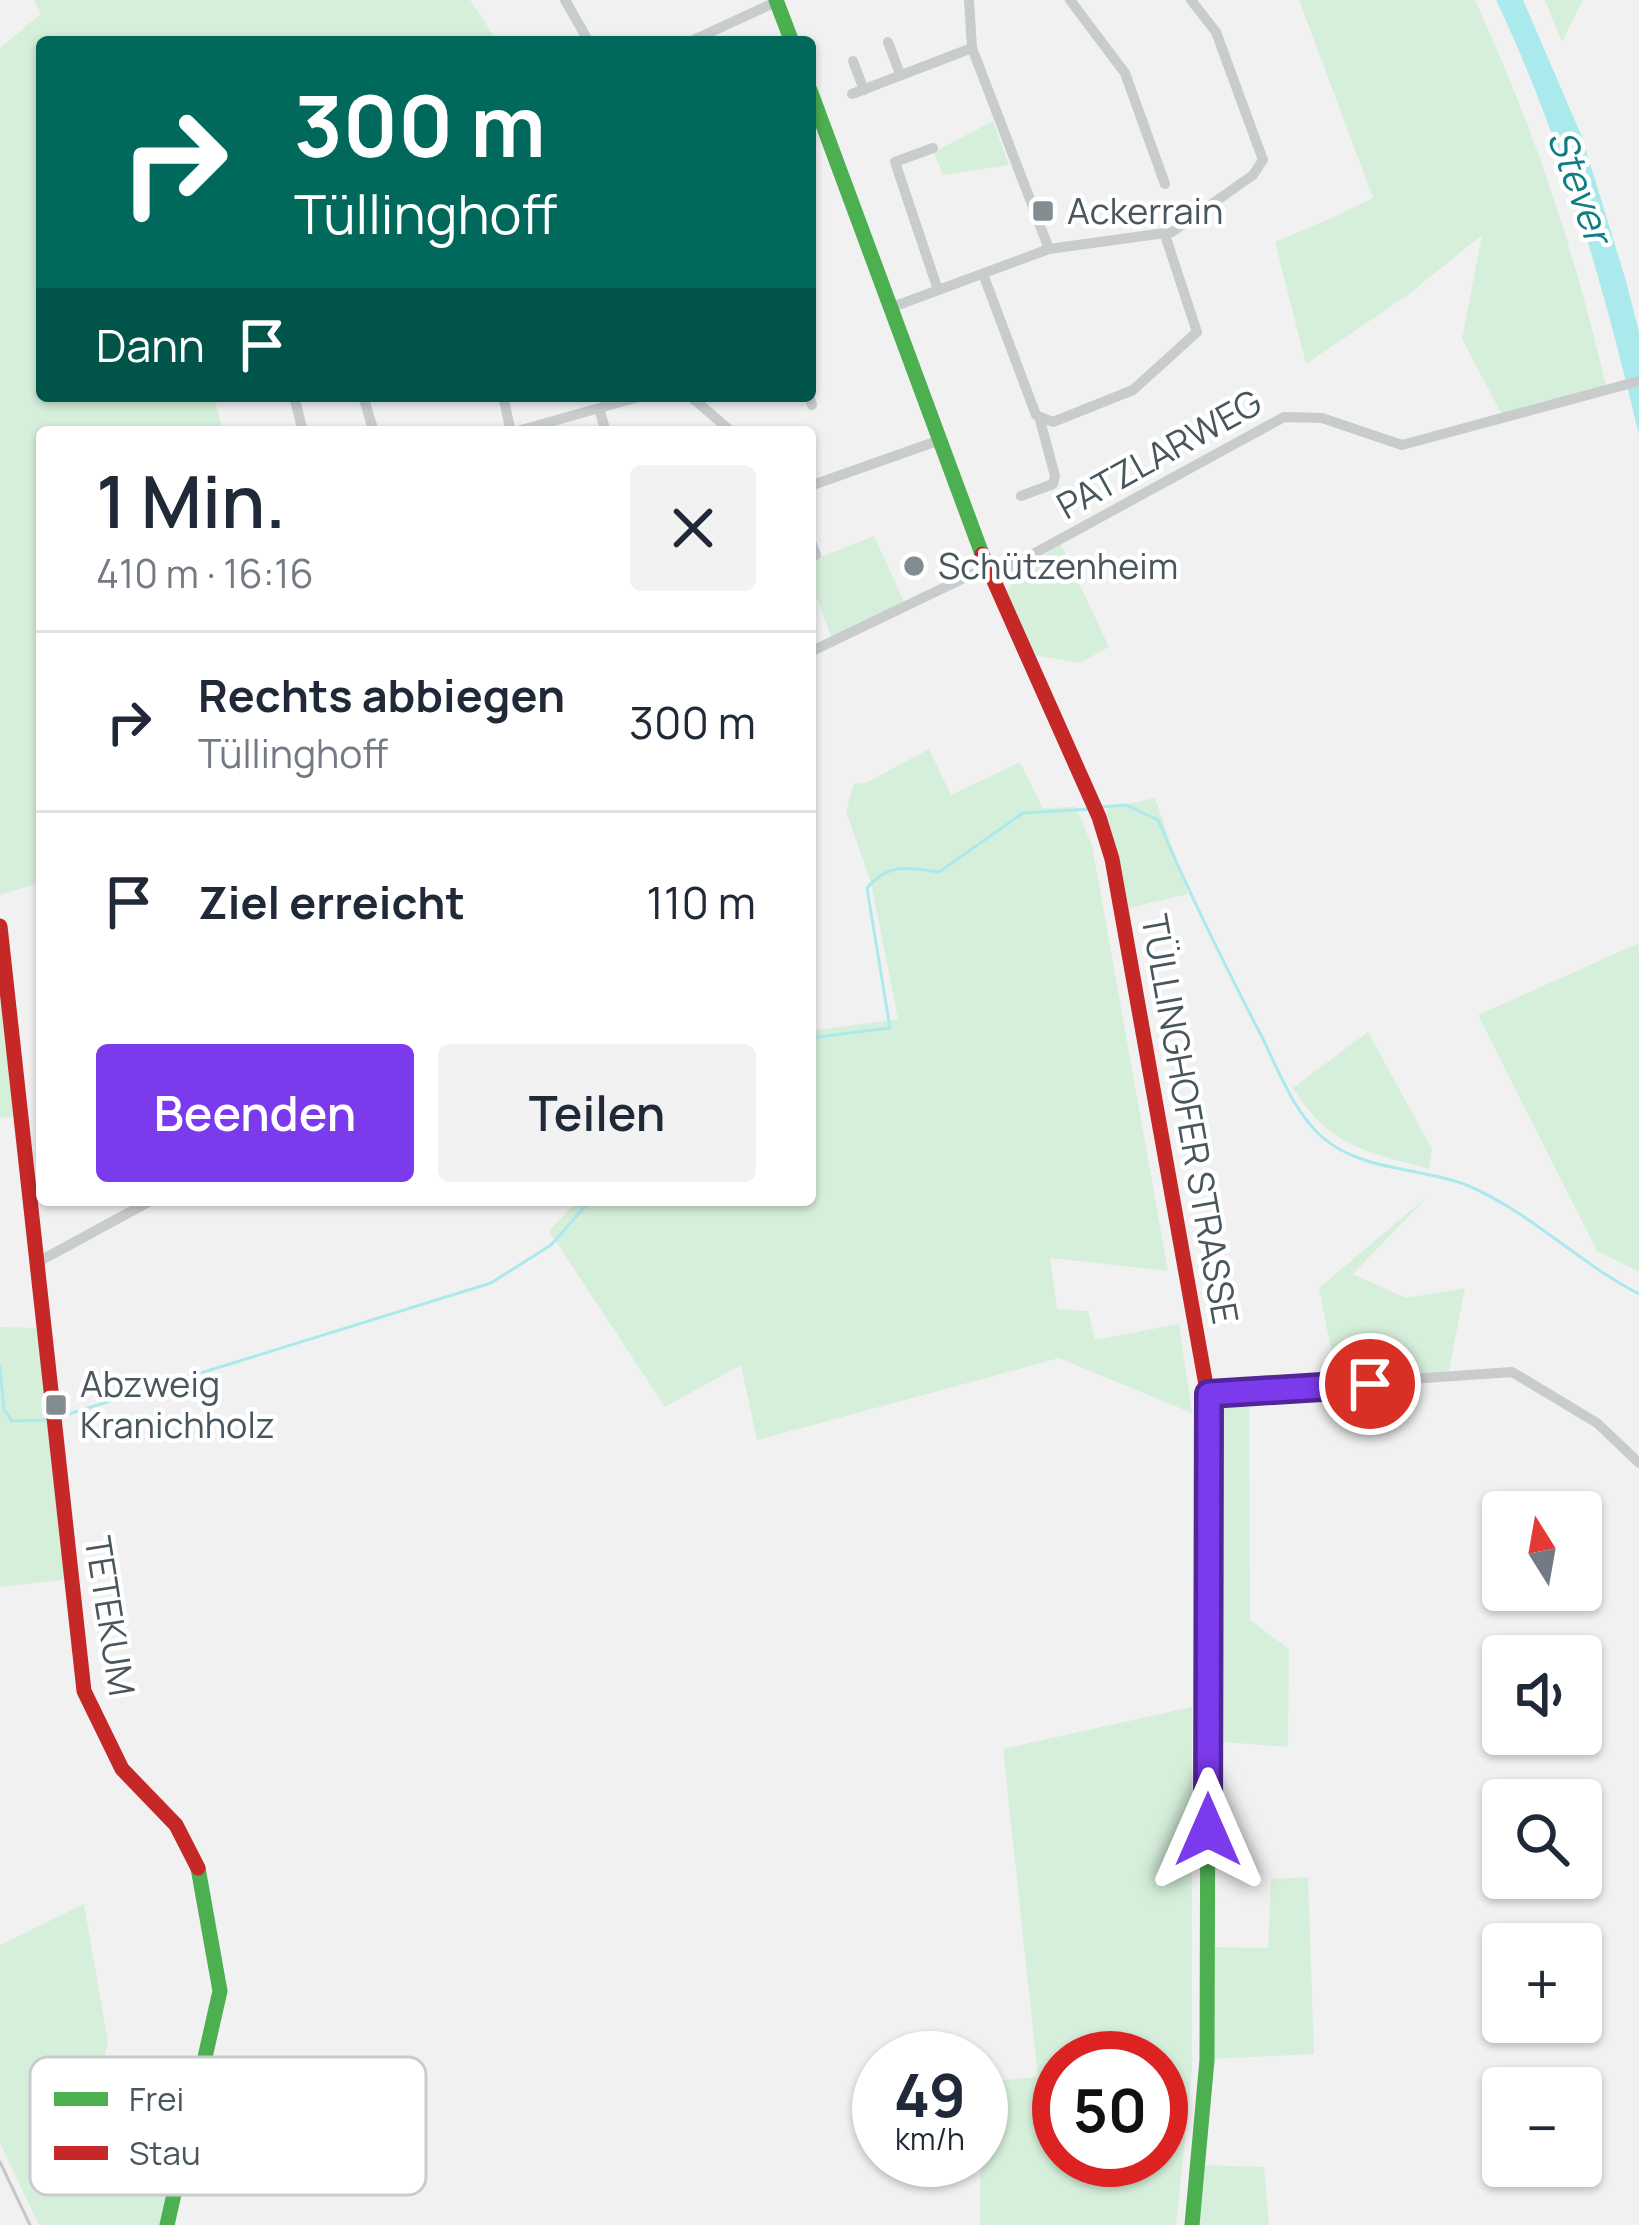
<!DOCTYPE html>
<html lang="de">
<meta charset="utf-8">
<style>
:root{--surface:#fff;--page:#f2f2f3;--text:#1f2937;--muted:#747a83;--line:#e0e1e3;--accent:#7c3aed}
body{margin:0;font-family:Manrope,sans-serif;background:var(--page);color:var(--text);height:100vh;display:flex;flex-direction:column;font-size:45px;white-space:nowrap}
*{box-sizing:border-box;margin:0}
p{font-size:39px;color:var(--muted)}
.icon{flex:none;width:66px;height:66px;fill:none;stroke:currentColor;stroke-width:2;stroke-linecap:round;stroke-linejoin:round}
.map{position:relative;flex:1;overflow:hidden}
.drawer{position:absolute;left:36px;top:426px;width:780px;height:780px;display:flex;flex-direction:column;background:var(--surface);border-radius:12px;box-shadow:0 3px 9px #0004}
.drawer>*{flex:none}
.top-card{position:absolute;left:36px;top:36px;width:780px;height:366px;border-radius:12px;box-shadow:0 3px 9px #0004;background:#00695c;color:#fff;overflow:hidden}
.needle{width:78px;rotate:349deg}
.controls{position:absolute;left:1482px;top:1491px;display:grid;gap:24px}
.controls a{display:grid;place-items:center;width:120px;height:120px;border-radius:12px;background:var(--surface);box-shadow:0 3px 9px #0004;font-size:60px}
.speed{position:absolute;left:852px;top:2031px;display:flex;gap:24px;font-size:60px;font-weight:700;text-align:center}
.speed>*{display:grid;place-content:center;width:156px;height:156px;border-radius:50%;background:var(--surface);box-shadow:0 3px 9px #0004;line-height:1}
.speed small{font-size:30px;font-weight:400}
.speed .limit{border:18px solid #d22;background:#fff;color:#111}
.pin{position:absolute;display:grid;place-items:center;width:102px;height:102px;color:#fff;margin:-51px;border:6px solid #fff;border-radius:50%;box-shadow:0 3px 12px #0007}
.me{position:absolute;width:132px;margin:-66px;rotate:0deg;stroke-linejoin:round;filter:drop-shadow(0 0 9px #0008)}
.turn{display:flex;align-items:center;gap:42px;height:252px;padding:0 60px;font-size:54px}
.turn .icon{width:156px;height:156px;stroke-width:2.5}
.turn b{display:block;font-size:84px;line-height:102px}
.then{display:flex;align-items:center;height:114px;padding:0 60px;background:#0003;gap:24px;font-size:45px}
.round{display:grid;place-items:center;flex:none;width:126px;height:126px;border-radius:12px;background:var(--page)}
.headline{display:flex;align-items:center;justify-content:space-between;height:204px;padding:0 60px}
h1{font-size:72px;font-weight:600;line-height:90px}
.action{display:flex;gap:24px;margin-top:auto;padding:24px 60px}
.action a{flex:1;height:138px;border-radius:12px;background:var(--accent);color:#fff;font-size:48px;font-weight:600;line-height:138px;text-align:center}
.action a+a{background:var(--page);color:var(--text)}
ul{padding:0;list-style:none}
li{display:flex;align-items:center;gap:36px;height:180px;padding:0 60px;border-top:3px solid var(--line)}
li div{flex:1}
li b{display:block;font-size:45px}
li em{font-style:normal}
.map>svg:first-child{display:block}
.green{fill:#d6efdb;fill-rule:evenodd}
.water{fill:#abeaec}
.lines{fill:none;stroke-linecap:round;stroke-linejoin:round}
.stream{stroke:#abeaec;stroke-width:3}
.street{stroke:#c8cccc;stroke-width:10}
.fast{stroke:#4caf50;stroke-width:15}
.jam{stroke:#c62828;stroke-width:15}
.rail{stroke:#c4c6c7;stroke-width:3}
.route-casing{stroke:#51269a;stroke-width:30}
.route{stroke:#7c3aed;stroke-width:21}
.poi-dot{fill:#838c91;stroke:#fff;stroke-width:4.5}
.labels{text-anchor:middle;stroke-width:9;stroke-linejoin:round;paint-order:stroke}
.poi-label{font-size:36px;fill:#48565d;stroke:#fff;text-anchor:start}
.street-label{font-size:36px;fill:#48565d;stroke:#fff}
.water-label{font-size:39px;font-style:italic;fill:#107e82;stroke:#fff}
.key{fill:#fff;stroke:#c8ccce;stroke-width:3}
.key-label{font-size:33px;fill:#48565d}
</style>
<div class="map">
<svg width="1639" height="2225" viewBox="0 0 1639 2225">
<rect width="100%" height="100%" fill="#f1f1f1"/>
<!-- green -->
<g class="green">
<polygon points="34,0 470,0 498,42 42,42 42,396 214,396 223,432 42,432 42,882 0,895 0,48 41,14"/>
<path d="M 1299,0 L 1475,0 C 1536,134 1572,243 1606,385 L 1502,415 L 1462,339 L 1482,235 L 1409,294 L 1306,364 L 1275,242 L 1341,214 L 1345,222 L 1342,213 L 1373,198 Z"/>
<polygon points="1545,0 1583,0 1562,42"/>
<polygon points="993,121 1009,165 943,175 934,152"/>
<polygon points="874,536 905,604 832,639 810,580 810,561"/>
<polygon points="1061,545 1109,647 1080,663 1035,655 1005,595 1023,566"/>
<polygon points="929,749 951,795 1020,762 1043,808 1076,807 1092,845 1168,1271 1050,1258 1057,1309 1088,1311 1095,1340 1179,1324 1192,1413 1059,1358 757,1440 741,1365 665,1407 549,1231 578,1200 810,1200 810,1031 898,1019 871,883 846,811 854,784 868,782"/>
<polygon points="1155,798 1188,894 1129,908 1106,809"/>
<polygon points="0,938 20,1116 0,1118"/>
<polygon points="1639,943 1639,1272 1597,1251 1478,1015"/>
<path d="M 1368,1032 L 1432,1149 L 1429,1169 C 1364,1151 1330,1147 1293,1088 Z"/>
<polygon points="1428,1196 1353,1274 1406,1298 1465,1288 1448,1375 1337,1380 1319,1288"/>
<polygon points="0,1327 42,1328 68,1579 0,1587"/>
<polygon points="1249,1394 1250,1620 1289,1649 1288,1747 1210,1741 1212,1396"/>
<path d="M 1192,1707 L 1192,2071 L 1176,2225 L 980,2225 L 981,2082 L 1038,2077 L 1003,1749 ZM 1059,2058 L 1161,2058 L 1161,2160 L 1059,2160 Z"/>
<polygon points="1308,1877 1314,2054 1212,2059 1210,1947 1268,1948 1271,1879"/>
<polygon points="84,1904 108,2042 100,2072 72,2092 68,2116 94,2148 173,2179 161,2225 39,2225 0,2143 0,1945"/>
<polygon points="1202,2165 1264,2167 1269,2225 1194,2225"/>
</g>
<!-- water -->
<path class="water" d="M 1496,0 L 1523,0 L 1582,137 L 1626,281 L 1639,332 L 1639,435 C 1603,284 1563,141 1496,0 Z"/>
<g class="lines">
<!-- stream -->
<g class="stream">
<path d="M 1101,807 L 1126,805 L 1158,820 C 1189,893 1224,964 1261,1035 C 1278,1069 1293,1111 1322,1137 C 1362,1172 1422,1167 1469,1186 C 1531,1213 1579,1263 1639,1294"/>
<path d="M 810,1038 L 890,1028 L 867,888 C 889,862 908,868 939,872 L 1023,813 L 1091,809"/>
<polyline points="0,1367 4,1410 12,1421 49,1420"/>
<polyline points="59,1417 491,1283 551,1245 591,1200"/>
</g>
<!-- street -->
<g class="street">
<polyline points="565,0 589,42"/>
<polyline points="969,0 972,48 1049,249"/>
<polyline points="1070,0 1125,73 1165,184"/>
<polyline points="689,42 778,1"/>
<polyline points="888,42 900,74"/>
<polyline points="853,61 864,90"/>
<polyline points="852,94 972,48"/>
<polyline points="933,148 895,162 938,290"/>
<polyline points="983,274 1036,415 1053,422 1133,390 1197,332 1165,235"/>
<polyline points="890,308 1049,249 1172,232 1253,175 1263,160 1216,32 1191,0"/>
<polyline points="294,396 303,432"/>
<polyline points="363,396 374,432"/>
<polyline points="503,396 511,432"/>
<polyline points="690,396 732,432"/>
<polyline points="809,396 812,405"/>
<polyline points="600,412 606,432"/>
<polyline points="514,432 642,396"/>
<polyline points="810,486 940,440"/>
<polyline points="1021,496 1053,484 1055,476 1040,420"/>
<polyline points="810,539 816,555"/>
<polyline points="991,577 1284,417 1322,418 1402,445 1639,381"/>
<polyline points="810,652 987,567"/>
<polyline points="38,1262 152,1200"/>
<polyline points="1209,1393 1512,1372 1597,1423 1639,1463"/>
</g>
<!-- fast -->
<g class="fast">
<polyline points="776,0 792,42"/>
<polyline points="810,90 982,554"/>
<polyline points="167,2225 220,1991 198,1868"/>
<polyline points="1192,2225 1207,2060 1209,1402"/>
</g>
<!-- jam -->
<g class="jam">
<polyline points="982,554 1099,817 1112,859 1209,1402"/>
<polyline points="0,926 84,1691 122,1769 176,1825 198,1868"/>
</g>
<!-- rail -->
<polyline class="rail" points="0,2162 30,2225"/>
</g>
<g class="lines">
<defs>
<polyline id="route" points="1208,1830 1209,1394 1370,1384"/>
</defs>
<!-- route casing -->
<use href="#route" class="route-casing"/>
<!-- route -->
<use href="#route" class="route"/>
</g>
<!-- markers -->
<g class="poi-dot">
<rect x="1031" y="199" width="24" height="24" rx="6"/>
<circle cx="914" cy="566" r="12"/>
<rect x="44" y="1393" width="24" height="24" rx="6"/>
</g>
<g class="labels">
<!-- poi labels -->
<g class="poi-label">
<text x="1067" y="224">Ackerrain</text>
<text x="938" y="579">Schützenheim</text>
<text x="80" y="1397">Abzweig<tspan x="80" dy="41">Kranichholz</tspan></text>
</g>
<!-- street labels -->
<g class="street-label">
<text transform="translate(1159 454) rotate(-29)" y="13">PATZLARWEG</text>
<text transform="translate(1190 1119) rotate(80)" y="13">TÜLLINGHOFER STRASSE</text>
<text transform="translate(110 1616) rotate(81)" y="13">TETEKUM</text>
</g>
<!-- water labels -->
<g class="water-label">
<text transform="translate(1580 186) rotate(70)" y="14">Stever</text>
</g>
</g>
<!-- legend -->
<rect x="30" y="2057" width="396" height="138" rx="18" class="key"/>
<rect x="54" y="2092" width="54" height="14" fill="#4caf50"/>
<rect x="54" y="2146" width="54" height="14" fill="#c62828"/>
<g class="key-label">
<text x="129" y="2111">Frei</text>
<text x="129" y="2165">Stau</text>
</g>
</svg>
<div class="controls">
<a><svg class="needle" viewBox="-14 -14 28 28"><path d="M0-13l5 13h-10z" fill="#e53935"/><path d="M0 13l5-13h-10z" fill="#747a83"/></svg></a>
<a><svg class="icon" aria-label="sound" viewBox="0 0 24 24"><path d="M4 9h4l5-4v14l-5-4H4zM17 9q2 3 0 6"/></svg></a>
<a><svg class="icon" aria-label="search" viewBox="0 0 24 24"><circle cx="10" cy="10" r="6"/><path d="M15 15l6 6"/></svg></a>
<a>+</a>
<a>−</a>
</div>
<div class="speed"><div>49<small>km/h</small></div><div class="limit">50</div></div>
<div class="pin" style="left:1370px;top:1384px;background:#d93025"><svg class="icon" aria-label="arrive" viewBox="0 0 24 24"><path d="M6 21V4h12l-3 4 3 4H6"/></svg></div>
<svg class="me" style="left:1208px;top:1830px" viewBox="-20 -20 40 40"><path d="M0-17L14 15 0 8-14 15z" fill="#7c3aed" stroke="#fff" stroke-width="4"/></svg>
<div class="top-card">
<div class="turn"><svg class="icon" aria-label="right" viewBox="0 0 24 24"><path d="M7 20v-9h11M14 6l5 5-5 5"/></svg><div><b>300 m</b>Tüllinghoff</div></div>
<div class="then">Dann<svg class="icon" aria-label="arrive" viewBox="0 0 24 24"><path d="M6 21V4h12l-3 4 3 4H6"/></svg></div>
</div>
<section class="drawer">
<div class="headline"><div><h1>1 Min.</h1><p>410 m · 16:16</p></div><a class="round"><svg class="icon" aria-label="close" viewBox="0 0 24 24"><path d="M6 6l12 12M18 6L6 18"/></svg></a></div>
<ul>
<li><svg class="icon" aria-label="right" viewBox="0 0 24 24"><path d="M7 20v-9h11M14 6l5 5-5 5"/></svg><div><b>Rechts abbiegen</b><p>Tüllinghoff</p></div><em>300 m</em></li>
<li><svg class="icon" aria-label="arrive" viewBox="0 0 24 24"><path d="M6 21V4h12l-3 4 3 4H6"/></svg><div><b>Ziel erreicht</b></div><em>110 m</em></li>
</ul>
<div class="action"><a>Beenden</a><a>Teilen</a></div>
</section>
</div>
